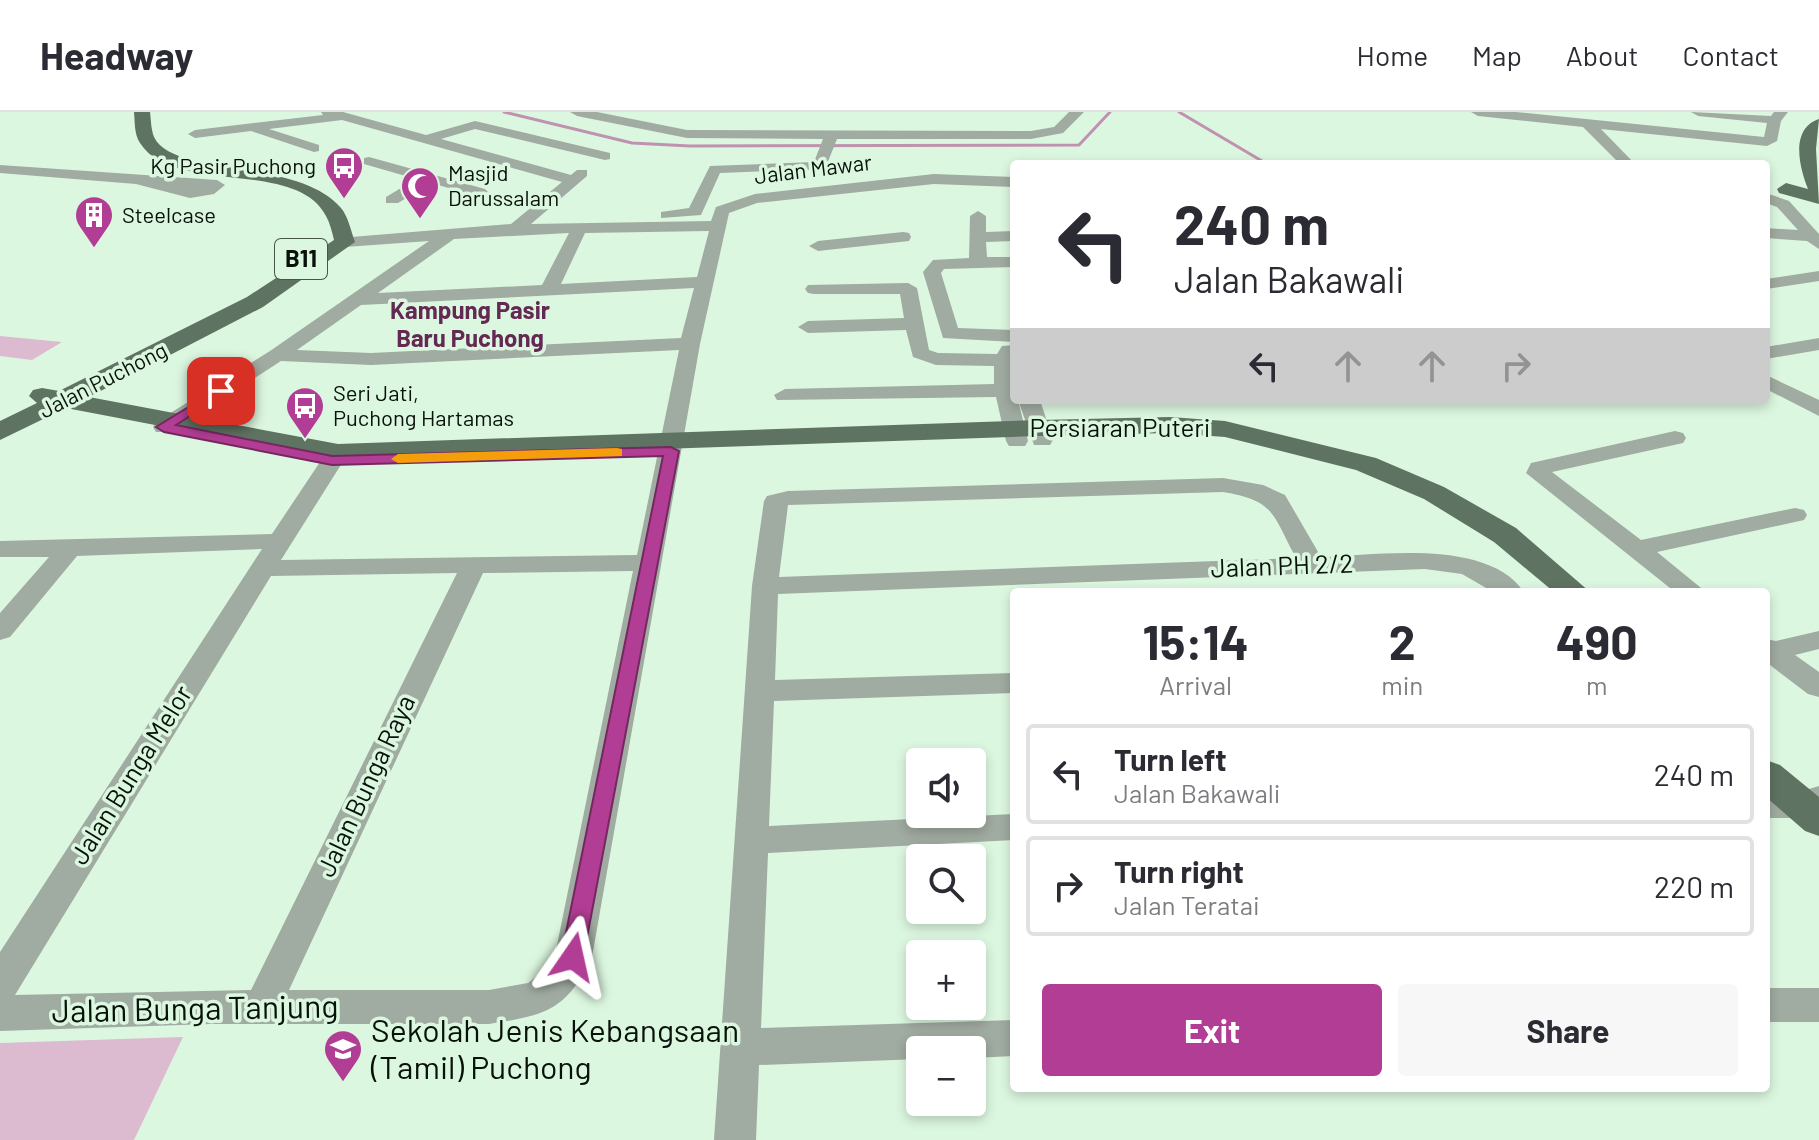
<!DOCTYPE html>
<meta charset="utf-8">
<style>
:root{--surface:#fff;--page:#f7f7f7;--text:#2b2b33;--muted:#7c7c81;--line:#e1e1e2;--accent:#b23d94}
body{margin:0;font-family:Barlow,sans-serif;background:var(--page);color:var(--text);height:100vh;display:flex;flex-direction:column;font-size:30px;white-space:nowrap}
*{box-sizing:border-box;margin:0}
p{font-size:26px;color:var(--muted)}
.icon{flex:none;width:44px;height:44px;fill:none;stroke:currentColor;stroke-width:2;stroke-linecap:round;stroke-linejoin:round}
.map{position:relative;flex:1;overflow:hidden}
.panel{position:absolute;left:1010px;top:476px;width:760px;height:504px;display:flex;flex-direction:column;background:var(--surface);border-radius:8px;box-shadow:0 4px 12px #0003}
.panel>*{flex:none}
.top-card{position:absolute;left:1010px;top:48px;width:760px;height:244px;border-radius:8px;box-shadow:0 4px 12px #0003;background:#fff;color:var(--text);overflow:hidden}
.buttons{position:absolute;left:906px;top:636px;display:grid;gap:16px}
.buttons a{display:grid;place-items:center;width:80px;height:80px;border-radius:8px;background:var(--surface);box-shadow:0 4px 12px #0003;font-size:40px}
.pin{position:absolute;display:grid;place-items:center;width:68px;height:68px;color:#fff;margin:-34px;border-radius:16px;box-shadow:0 4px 12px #0006}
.me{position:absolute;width:88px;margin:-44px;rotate:11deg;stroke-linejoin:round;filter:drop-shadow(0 0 6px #0008)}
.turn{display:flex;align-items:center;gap:28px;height:168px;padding:0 32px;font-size:36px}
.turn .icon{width:104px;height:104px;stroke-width:2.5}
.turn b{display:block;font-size:56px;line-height:68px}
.lanes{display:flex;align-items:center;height:76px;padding:0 32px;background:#0003;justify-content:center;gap:40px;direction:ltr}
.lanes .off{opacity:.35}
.eta{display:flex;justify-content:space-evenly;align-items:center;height:136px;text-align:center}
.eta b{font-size:48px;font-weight:700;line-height:56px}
.cta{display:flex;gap:16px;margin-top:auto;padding:16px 32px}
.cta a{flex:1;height:92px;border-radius:8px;background:var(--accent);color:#fff;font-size:32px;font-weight:700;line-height:92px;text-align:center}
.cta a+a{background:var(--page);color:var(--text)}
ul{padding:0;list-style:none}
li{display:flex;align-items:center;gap:24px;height:100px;margin:0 16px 12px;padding:0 16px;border:4px solid var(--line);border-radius:8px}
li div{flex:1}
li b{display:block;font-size:30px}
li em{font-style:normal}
header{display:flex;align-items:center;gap:48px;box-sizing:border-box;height:112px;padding:0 40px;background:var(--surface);border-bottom:2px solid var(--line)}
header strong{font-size:38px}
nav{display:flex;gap:44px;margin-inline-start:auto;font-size:28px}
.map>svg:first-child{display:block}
.green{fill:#dcbad0}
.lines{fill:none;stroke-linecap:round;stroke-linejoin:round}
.stream{stroke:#bf93b0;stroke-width:3}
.minor{fill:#a0aba1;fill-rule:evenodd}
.major{fill:#5f7362;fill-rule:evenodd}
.route{fill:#b23d94;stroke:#742860;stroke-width:2}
.slow{fill:#f59e0b}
.labels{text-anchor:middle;stroke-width:7;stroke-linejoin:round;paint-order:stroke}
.far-poi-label{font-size:22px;fill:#08110a;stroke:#dcf7e0;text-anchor:start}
.far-street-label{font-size:22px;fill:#08110a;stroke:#dcf7e0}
.shield{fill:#dcf7e0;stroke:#48564a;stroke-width:2}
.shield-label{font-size:24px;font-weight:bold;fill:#08110a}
.far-neighbourhood-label{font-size:24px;font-weight:bold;fill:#632953;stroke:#dcf7e0}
.street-label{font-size:26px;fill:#08110a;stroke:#dcf7e0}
.near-street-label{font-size:32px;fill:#08110a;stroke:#dcf7e0}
.near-poi-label{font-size:32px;fill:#08110a;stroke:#dcf7e0;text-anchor:start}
</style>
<header>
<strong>Headway</strong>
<nav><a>Home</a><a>Map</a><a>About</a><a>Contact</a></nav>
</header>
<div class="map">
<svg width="1819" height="1028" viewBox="0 0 1819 1028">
<rect width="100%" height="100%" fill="#dcf7e0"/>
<!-- green -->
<g class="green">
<polygon points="0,224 62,230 32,248 0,244"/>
<polygon points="183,925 134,1028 0,1028 0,931"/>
</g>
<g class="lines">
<!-- stream -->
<g class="stream">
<polyline points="504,0 632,31 690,34 1079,33 1110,0"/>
<polyline points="1179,0 1267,52"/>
</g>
<!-- minor -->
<g class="minor">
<path d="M 321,0 L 343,0 L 426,23 L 475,9 L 610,41 L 610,47 L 605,48 L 475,17 L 441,27 L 571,63 L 577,58 L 587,58 L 587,64 L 531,112 L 711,109 L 716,95 L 755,82 L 934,62 L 1014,65 L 1014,75 L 934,72 L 757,91 L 729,101 L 700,232 L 592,845 C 566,899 546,903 489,912 L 211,912 L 0,919 L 0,840 L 262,437 L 77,444 L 10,525 L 0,528 L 0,501 L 49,445 L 0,445 L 0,429 L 272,422 L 330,335 L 346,335 L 349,340 L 281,448 L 637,443 L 679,238 L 371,253 L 281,249 L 172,320 L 156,320 L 153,315 L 156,310 L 270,239 L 429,129 L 345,135 L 339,134 L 337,130 L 339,126 L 511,112 L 562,70 L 342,8 L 269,17 L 319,33 L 319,39 L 314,40 L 251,19 L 195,26 L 188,22 L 195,18 L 323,3 ZM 709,119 L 697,165 L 561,172 L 585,121 ZM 569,121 L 542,173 L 378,181 L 454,127 ZM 694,176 L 681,226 L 371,241 L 297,238 L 361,193 ZM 633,459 L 555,843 L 544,858 L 528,871 L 489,878 L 289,878 L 483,461 ZM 457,461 L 251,878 L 15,883 L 271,464 Z"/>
<polygon points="570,0 597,0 687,18 1031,19 1054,15 1069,0 1084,0 1063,21 1031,27 837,27 825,57 720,61 701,103 661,106 661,100 689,96 710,54 814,50 823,27 687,26 577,4"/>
<polygon points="1471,0 1516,0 1764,25 1767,11 1698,4 1691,0 1771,4 1774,0 1788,0 1781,9 1777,29 1767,34 1601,17 1635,52 1620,52 1583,15 1478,4"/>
<polygon points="369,45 485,77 488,80 480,85 431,71 398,91 386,91 386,85 416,67 364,52 364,46"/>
<polygon points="0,53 217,68 225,73 214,82 190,86 136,72 0,61"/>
<polygon points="1766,81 1789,89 1819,122 1819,137 1807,129 1766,126 1766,116 1798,118 1777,95 1766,91"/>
<polygon points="978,99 986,104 986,120 1014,119 1014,129 986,130 987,145 1014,145 1014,155 944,157 941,161 958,216 1014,218 1014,230 943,226 923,160 933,148 969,146 970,104"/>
<polygon points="903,120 909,121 911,125 909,129 818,139 809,134 818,129"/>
<polygon points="1819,159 1819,169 1766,177 1766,167"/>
<polygon points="908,171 917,176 929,238 938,241 997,242 1002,234 1014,233 1014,288 1018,288 1028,329 1025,334 1009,334 1006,329 996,285 777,288 774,283 785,277 994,272 994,254 936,253 913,245 906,218 808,221 798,215 808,209 904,206 900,182 814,182 808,181 805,177 808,173"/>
<polygon points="1819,226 1819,238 1766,247 1766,235"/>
<polygon points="1766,263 1819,288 1819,304 1766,277"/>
<polygon points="1018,288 1040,288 1053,328 1050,333 1034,333"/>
<polygon points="1675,319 1683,321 1686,326 1683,331 1552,360 1641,428 1795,396 1804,398 1807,403 1804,408 1657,440 1706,480 1675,480 1526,361 1531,351"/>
<path d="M 1223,366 L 1263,373 L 1285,383 L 1321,445 C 1377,443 1488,426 1524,480 L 1493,480 L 1462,462 L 1425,457 L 778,482 L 775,568 L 1014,561 L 1014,581 L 774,589 L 769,714 L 1014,702 L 1014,728 L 768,741 L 761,916 L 1014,908 L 1014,944 L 972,946 L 972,938 L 920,938 L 920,947 L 759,953 L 756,1028 L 714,1028 L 752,474 L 764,389 L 767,384 L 788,379 ZM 1223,380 C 1276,389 1272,402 1296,446 L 779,465 L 788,393 Z"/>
<polygon points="1819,519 1819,537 1795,543 1819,560 1819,585 1808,582 1766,550 1766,527 1776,529"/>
<polygon points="1819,674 1819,699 1801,706 1766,706 1766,680 1799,680"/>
<rect x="1766" y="876" width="53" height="34"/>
</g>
<!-- major -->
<g class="major">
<path d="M 134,0 L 150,0 C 151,8 151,17 154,25 C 174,66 297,45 341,96 C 348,104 351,119 355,130 L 263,195 L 89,285 L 338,332 L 1038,308 L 1170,305 L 1225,309 L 1376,346 L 1444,375 L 1516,416 L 1590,480 L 1554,480 L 1494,430 L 1424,387 L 1356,358 L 1225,325 L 1170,321 L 1038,324 L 338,348 L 66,296 L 0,328 L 0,309 L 37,291 L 29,284 L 33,278 L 42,276 L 59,279 L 247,185 L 334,128 C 332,120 330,111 326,104 C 296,46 174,84 140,31 C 134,22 135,10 134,0 Z"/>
<path d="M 1819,7 L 1816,37 L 1819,92 L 1779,81 L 1777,77 L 1786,71 L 1808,77 C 1800,57 1789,17 1819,7 Z"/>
<polygon points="1766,648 1780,653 1819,685 1819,724 1805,719 1766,685"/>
</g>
</g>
<!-- route -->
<polygon class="route" points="221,275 225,276 225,282 176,313 332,344 671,335 679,339 582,852 573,856 565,852 561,845 663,344 332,353 164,320 156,315"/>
<!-- slow -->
<polygon class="slow" points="617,336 622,337 622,344 398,351 391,347 398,342"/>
<!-- icons -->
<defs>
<symbol id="bus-pin" viewBox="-11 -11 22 30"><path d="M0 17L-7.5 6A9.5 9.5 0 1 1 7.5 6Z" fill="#b23d94" stroke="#dcf7e0"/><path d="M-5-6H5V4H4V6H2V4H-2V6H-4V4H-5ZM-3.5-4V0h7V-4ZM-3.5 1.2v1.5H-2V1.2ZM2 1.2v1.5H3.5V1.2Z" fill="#fff"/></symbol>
<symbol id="mosque-pin" viewBox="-11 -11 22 30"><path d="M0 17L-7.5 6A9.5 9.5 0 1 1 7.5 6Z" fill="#b23d94" stroke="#dcf7e0"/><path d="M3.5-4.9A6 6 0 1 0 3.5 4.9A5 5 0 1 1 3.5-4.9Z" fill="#fff"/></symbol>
<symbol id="building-pin" viewBox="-11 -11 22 30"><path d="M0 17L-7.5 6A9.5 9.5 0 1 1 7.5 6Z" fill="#b23d94" stroke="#dcf7e0"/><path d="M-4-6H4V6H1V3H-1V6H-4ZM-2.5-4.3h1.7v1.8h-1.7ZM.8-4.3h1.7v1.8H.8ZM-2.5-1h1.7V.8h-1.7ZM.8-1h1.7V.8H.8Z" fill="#fff"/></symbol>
<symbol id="school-pin" viewBox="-11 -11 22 30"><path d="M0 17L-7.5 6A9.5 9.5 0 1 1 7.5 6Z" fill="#b23d94" stroke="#dcf7e0"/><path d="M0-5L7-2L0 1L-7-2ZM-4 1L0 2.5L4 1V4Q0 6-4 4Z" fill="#fff"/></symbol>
</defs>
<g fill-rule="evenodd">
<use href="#bus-pin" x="322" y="32" width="44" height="60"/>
<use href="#mosque-pin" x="398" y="52" width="44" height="60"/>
<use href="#building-pin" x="72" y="81" width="44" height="60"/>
<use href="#bus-pin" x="283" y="272" width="44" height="60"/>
<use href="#school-pin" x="321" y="915" width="44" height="60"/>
</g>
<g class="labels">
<!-- far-poi labels -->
<g class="far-poi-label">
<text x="316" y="62" text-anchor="end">Kg Pasir Puchong</text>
<text x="448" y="69">Masjid<tspan x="448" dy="25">Darussalam</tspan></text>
<text x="122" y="111">Steelcase</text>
<text x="333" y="289">Seri Jati,<tspan x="333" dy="25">Puchong Hartamas</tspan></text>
</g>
<!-- far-street labels -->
<g class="far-street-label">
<text transform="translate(813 57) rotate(-7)" y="8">Jalan Mawar</text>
<text transform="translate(103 268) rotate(-27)" y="8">Jalan Puchong</text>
</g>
<!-- shield labels -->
<rect class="shield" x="275" y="127" width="52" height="40" rx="6"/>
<g class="shield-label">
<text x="301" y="155">B11</text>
</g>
<!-- far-neighbourhood labels -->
<g class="far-neighbourhood-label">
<text x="470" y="207">Kampung Pasir<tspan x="470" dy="28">Baru Puchong</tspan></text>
</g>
<!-- street labels -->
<g class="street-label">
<text x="1120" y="325">Persiaran Puteri</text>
<text transform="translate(1282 454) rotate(-2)" y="9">Jalan PH 2/2</text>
<text transform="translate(131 663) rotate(-58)" y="9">Jalan Bunga Melor</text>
<text transform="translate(366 674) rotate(-65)" y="9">Jalan Bunga Raya</text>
</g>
<!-- near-street labels -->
<g class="near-street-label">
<text transform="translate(195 897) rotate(-1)" y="11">Jalan Bunga Tanjung</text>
</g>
<!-- near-poi labels -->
<g class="near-poi-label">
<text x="371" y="930">Sekolah Jenis Kebangsaan<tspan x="371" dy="37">(Tamil) Puchong</tspan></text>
</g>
</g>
</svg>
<div class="buttons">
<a><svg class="icon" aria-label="sound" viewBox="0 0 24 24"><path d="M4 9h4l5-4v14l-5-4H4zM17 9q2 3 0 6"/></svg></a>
<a><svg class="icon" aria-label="search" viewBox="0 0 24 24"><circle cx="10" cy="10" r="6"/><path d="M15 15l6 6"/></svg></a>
<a>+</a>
<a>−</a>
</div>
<div class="pin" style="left:221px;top:279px;background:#d93025"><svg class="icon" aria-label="arrive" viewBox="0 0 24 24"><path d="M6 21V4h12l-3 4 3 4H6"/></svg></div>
<svg class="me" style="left:573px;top:845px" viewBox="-20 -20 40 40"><path d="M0-17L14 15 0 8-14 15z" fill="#b23d94" stroke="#fff" stroke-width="4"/></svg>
<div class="top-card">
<div class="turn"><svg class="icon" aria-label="left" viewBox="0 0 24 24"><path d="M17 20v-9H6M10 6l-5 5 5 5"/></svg><div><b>240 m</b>Jalan Bakawali</div></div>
<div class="lanes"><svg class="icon" aria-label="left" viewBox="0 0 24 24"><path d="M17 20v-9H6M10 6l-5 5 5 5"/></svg><svg class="icon off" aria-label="ahead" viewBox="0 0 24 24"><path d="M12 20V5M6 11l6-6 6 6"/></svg><svg class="icon off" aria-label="ahead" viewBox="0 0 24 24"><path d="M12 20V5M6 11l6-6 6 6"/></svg><svg class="icon off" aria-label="right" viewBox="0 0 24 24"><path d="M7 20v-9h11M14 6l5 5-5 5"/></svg></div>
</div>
<section class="panel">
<div class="eta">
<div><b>15:14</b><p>Arrival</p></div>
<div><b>2</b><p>min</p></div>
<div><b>490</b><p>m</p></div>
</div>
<ul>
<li><svg class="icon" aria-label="left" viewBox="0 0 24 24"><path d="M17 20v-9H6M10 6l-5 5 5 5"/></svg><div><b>Turn left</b><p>Jalan Bakawali</p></div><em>240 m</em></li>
<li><svg class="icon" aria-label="right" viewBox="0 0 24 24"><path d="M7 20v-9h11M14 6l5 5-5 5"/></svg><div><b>Turn right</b><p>Jalan Teratai</p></div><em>220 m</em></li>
</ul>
<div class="cta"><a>Exit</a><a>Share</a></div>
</section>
</div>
